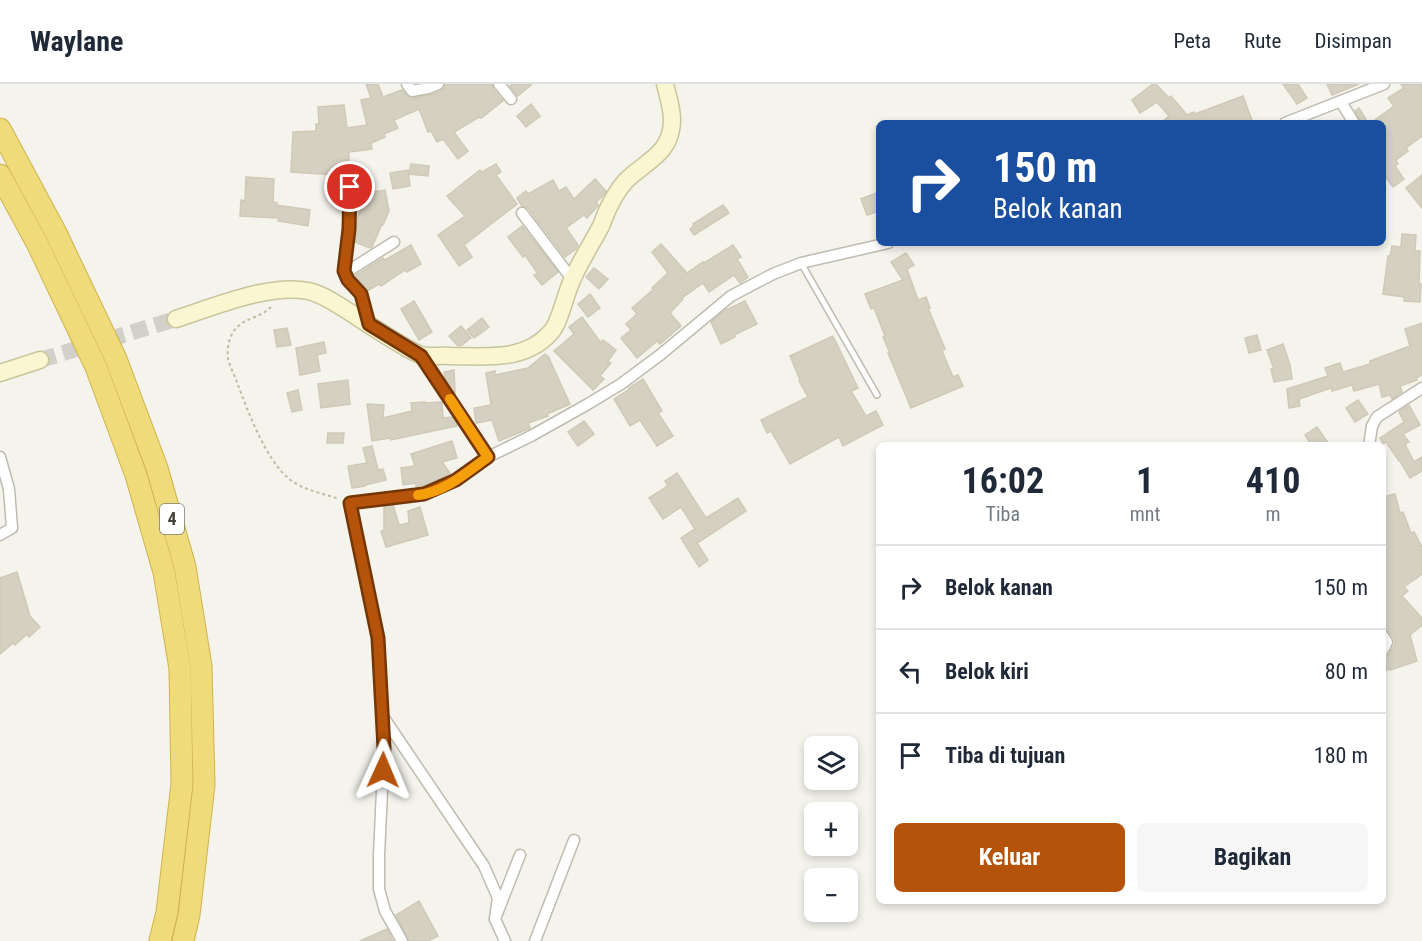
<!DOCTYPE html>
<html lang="id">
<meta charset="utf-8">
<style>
:root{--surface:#fff;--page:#f6f6f7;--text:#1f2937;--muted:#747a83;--line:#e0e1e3;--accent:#b45309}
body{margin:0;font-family:"Roboto Condensed",sans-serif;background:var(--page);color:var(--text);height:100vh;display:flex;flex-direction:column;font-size:22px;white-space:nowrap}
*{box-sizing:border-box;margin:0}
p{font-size:20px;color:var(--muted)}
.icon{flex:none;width:33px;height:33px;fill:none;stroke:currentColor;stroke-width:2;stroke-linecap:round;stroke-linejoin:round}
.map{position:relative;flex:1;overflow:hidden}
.side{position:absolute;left:876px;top:358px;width:510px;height:462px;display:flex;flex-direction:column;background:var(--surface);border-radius:9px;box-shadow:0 3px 9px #0003}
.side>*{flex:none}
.guide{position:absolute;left:876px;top:36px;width:510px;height:126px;border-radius:9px;box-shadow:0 3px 9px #0003;background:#1a4fa0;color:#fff;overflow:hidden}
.fabs{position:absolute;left:804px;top:652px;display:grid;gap:12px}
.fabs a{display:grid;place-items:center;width:54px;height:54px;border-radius:9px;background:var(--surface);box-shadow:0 3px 9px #0003;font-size:30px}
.pin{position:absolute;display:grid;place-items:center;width:51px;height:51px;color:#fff;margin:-26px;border:3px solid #fff;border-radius:50%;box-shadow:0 2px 6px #0007}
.me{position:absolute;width:66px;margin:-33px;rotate:1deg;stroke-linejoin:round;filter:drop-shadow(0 0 4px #0008)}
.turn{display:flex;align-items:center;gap:21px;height:126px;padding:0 18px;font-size:27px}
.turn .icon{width:78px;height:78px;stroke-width:2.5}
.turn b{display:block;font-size:42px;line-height:51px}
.eta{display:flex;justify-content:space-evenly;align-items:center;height:102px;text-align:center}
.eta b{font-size:36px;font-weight:700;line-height:42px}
.button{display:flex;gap:12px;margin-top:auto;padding:12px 18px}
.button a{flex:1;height:69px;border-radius:9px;background:var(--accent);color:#fff;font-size:24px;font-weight:700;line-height:69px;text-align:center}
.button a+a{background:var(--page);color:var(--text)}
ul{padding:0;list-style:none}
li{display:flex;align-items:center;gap:18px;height:84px;padding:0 18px;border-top:2px solid var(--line)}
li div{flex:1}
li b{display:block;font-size:22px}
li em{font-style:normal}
header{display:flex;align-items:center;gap:36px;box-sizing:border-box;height:84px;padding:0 30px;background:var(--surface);border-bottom:2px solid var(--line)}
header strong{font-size:28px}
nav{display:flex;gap:33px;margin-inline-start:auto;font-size:21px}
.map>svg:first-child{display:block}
.building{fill:#d5d1c2;stroke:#cfc9b6;stroke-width:1.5}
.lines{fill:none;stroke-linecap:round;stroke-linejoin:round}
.secondary-tunnel{stroke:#d2d0c8;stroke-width:16;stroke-dasharray:16 8;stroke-linecap:butt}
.lane-casing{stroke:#bfbcaf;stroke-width:8}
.street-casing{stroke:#bfbcaf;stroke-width:13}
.secondary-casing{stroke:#c9c59c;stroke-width:19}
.highway-casing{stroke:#cfb34c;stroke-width:23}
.path{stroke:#c0baa2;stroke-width:2;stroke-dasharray:3 3;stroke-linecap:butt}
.lane{stroke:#fff;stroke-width:5}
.street{stroke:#fff;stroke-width:10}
.secondary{stroke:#faf6d1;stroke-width:16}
.highway{stroke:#f0db7b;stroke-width:21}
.route-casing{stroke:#753606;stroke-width:15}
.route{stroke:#b45309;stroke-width:10}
.slow{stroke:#f59e0b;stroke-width:10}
.labels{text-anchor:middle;stroke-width:6;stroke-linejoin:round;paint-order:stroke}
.shield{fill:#fff;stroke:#7f7d75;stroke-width:1.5}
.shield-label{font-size:18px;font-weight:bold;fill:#48453a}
</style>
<header>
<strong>Waylane</strong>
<nav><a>Peta</a><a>Rute</a><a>Disimpan</a></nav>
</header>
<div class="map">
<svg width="1422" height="857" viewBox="0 0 1422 857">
<rect width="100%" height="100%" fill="#f4f3ec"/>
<!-- building -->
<g class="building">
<polygon points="366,0 378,0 383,13 402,6 409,14 413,14 430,11 441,7 444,4 445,0 492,0 493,5 503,17 481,34 479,33 454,48 468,67 458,75 443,55 437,58 431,47 428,48 419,25 394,36 398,44 384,50 385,53 371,59 372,65 349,68 348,96 336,96 337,91 291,88 293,48 316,47 316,40 319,40 318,23 344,21 347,44 367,41 361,16 371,14"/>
<polygon points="512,0 532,0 518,12 510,2"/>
<polygon points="1153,0 1156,0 1169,14 1171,12 1187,31 1194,28 1195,30 1243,12 1252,36 1243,39 1161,39 1169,32 1157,18 1140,29 1132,16"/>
<polygon points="1283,0 1298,0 1307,14 1297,20"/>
<polygon points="1327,0 1359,0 1332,11"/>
<polygon points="1401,0 1422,0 1422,52 1406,64 1408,67 1396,76 1398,80 1395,82 1404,95 1393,103 1383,89 1383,39 1371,39 1394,22 1388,14 1404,4"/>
<polygon points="531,20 540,32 526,43 517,32"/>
<polygon points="1359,24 1368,39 1361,39 1355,27"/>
<polygon points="411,80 429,82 428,92 409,90"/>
<polygon points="496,80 501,88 496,91 517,120 464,161 472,173 459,182 438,151 465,132 447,112 480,86 482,88"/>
<polygon points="408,86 410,102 393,105 390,89"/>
<polygon points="1422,91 1422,124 1406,104"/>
<polygon points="246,93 274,95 273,118 277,119 276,121 310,126 308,142 278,137 279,134 240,132 241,116 245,117"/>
<polygon points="595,95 606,107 603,112 596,118 598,121 597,123 587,134 584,131 566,144 578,161 576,165 565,173 528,124 522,122 517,114 526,107 528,110 553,96 559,107 566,103 574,115"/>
<polygon points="371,99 373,108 385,106 389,127 383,141 382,140 372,163 370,164 355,158 357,135 362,122 357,103"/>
<polygon points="879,108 879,127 867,131 861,115"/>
<polygon points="723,121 729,129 694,151 690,145 694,141 693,140"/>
<polygon points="522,142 558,188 542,201 534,191 538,190 525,171 523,173 508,153"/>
<polygon points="1402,150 1416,151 1415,167 1420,167 1419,199 1421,200 1420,218 1404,217 1404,213 1383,210 1388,172 1390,172 1392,162 1401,163"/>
<polygon points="661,160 687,189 703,178 704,179 733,161 741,173 737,175 748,193 740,199 734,191 709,208 703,199 682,214 683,215 670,229 681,242 660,260 657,257 637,274 621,254 631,246 626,240 637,230 632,224 654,205 652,204 668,189 652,168"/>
<polygon points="411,161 421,180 407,188 405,186 381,202 379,200 367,207 355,192 383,174 385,176"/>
<polygon points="906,169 914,181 907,185 918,216 926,213 930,224 928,224 945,265 942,267 953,293 958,291 963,302 911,324 888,269 890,269 883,253 885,252 874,224 871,225 865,210 903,196 891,178"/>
<polygon points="594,184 608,195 599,205 586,193"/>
<polygon points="590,210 600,224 588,233 578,220"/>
<polygon points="414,217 432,248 419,256 401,225"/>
<polygon points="745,217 757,240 734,251 735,253 721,260 711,238 724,227"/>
<polygon points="582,233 601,259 603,256 616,266 608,277 611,279 600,292 604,295 593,306 554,267 574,250 569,243"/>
<polygon points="482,234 489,243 474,254 467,246"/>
<polygon points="1422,239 1422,291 1416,294 1417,296 1400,302 1402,308 1392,315 1390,311 1382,313 1379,300 1354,307 1352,301 1332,307 1331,304 1299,315 1300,322 1289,324 1287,305 1328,292 1325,284 1340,279 1343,288 1370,280 1370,277 1410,262 1405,245"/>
<polygon points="461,242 471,254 462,261 458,262 449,252"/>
<polygon points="287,244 291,261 277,263 274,246"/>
<polygon points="1257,251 1261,266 1249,269 1245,254"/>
<polygon points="833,252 858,304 851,307 866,332 876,327 883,341 843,362 839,353 790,380 771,347 767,349 761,336 808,313 799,297 800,296 790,272"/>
<polygon points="324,258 326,269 317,271 320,287 300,291 296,264"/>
<polygon points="1283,260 1290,281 1292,295 1274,298 1271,285 1274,285 1267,266"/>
<polygon points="545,270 547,273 548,272 570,320 547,330 548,332 528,339 530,344 528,345 499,357 492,336 476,339 474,324 491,321 486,289 495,287 495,291 528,284"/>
<polygon points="454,286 455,309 445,295 444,288"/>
<polygon points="643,295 662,327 658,329 673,352 657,362 640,336 630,342 614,315 630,305 629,304"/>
<polygon points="348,296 350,320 321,324 318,300"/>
<polygon points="298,306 302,326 292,328 287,309"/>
<polygon points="1358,316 1368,330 1355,338 1346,324"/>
<polygon points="425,318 425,319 442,318 443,334 453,333 457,339 457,342 391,356 390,354 372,357 367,320 384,321 383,334 412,327 411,319"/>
<polygon points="1409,321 1420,341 1403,350 1409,358 1405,360 1414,378 1422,373 1422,387 1410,394 1400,377 1399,377 1386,358 1383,360 1380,354 1404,338 1399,328"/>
<polygon points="584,337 594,350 578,362 568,348"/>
<polygon points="1317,343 1330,362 1312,362 1305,351"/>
<polygon points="328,349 344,349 343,359 327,359"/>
<polygon points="452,357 457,374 442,378 450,389 442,394 422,403 416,403 416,399 403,401 401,384 415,382 411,370"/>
<polygon points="372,362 378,386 383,385 386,396 365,401 365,402 352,404 348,382 367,379 363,364"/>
<polygon points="677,389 706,434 738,414 746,427 697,459 708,476 699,483 681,454 695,445 681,423 663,435 649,414 668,402 665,397"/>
<polygon points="1395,410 1400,429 1403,428 1411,449 1414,448 1422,463 1422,490 1404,503 1408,507 1402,512 1422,534 1422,541 1410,551 1417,577 1390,586 1390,584 1383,589 1383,573 1388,572 1395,560 1394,554 1389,548 1383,545 1383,413"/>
<polygon points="393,421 399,441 409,439 408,427 420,423 428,451 386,463 381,447 384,446 384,422"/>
<polygon points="17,488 30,532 40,543 29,553 27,550 15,561 13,559 0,570 0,494"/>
<polygon points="419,817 438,852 428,857 409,857 396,831"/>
<polygon points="387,845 393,857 360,857"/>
</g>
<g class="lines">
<!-- secondary-tunnel -->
<polyline class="secondary-tunnel" points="40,276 176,235"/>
<defs>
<polyline id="lane" points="801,179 877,311"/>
<g id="street">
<polyline points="407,0 412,7 428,4 438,0"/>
<polyline points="499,0 511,15"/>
<polyline points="1341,18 1354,39"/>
<polyline points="1285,39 1384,0"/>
<polyline points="350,103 349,145 344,187 346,194 359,208 362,213 369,240"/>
<polyline points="522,129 572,195"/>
<polyline points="345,189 394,158"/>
<polyline points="421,272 488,373"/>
<polyline points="1369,362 1372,342 1377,333 1422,304"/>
<polyline points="0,373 9,405 12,444 0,451"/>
<polyline points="1383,552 1387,558 1383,566"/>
<polyline points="382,631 484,782 498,814 495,835 520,771"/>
<polyline points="495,835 505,857"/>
<polyline points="402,857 385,827 379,805 379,771 384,664 378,554 350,419 424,410 446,401 488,373 531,352 588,320 621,300 660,271 731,212 773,190 801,179 888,159"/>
<polyline points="535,857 574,756"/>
</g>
<g id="secondary">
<path d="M 176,235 C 213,223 270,199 308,207 C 323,210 336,220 348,227 C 371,242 394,258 418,270 C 426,274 440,271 450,272 C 486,272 525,278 551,248 C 560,239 566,207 573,194 C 581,176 592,159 601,142 C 604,135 606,128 610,121 C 615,111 622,99 631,92 C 651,75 672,66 672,36 C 672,24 668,12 665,0"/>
<polyline points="0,289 40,276"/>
</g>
<g id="highway">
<polyline points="0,45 56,149 116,275 157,384 185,483 201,582 204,701 189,831 183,857"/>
<polyline points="0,91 37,159 96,283 136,391 164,488 180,585 182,700 167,828 160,857"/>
</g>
</defs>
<!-- lane casing -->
<use href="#lane" class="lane-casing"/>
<!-- street casing -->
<use href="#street" class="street-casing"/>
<!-- secondary casing -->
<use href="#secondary" class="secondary-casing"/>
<!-- highway casing -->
<use href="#highway" class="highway-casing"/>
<!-- path -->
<path class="path" d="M 271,223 C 258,236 240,233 231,252 C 228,259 227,267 228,275 C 230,283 235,292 238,301 C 248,328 266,375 288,394 C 302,406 322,409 339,415"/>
<!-- lane -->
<use href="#lane" class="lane"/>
<!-- street -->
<use href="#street" class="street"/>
<!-- secondary -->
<use href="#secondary" class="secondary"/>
<!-- highway -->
<use href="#highway" class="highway"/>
</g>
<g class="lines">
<defs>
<polyline id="route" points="350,103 349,145 344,187 348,196 361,210 369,240 421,272 488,373 456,396 424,410 350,419 378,554 384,664 383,686"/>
</defs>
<!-- route casing -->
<use href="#route" class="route-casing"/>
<!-- route -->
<use href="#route" class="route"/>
<!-- slow -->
<path class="slow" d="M 418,411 C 445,408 467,388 488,373 L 450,315"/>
</g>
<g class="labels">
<!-- shield labels -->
<rect class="shield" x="160" y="420" width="24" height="30" rx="4.5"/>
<g class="shield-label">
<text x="172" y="441">4</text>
</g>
</g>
</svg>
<div class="fabs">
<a><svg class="icon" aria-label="layers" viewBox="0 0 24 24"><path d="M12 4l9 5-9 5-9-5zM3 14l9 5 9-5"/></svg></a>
<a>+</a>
<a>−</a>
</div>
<div class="pin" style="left:350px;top:103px;background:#d93025"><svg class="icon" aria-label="arrive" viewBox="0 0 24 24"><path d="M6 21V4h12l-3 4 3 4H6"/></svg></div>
<svg class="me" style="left:383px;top:686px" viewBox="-20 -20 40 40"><path d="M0-17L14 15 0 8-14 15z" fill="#b45309" stroke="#fff" stroke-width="4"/></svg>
<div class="guide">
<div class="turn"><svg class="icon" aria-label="right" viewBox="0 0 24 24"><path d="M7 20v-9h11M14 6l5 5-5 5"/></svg><div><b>150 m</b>Belok kanan</div></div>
</div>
<section class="side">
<div class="eta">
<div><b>16:02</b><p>Tiba</p></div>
<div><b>1</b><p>mnt</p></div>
<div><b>410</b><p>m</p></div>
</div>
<ul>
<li><svg class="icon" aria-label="right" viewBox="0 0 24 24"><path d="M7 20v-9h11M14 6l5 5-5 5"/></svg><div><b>Belok kanan</b></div><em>150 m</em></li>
<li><svg class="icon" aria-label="left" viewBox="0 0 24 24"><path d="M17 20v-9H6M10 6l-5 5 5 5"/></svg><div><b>Belok kiri</b></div><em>80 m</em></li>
<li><svg class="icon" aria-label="arrive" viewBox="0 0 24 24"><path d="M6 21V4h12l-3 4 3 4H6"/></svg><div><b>Tiba di tujuan</b></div><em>180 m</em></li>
</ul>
<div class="button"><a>Keluar</a><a>Bagikan</a></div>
</section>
</div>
